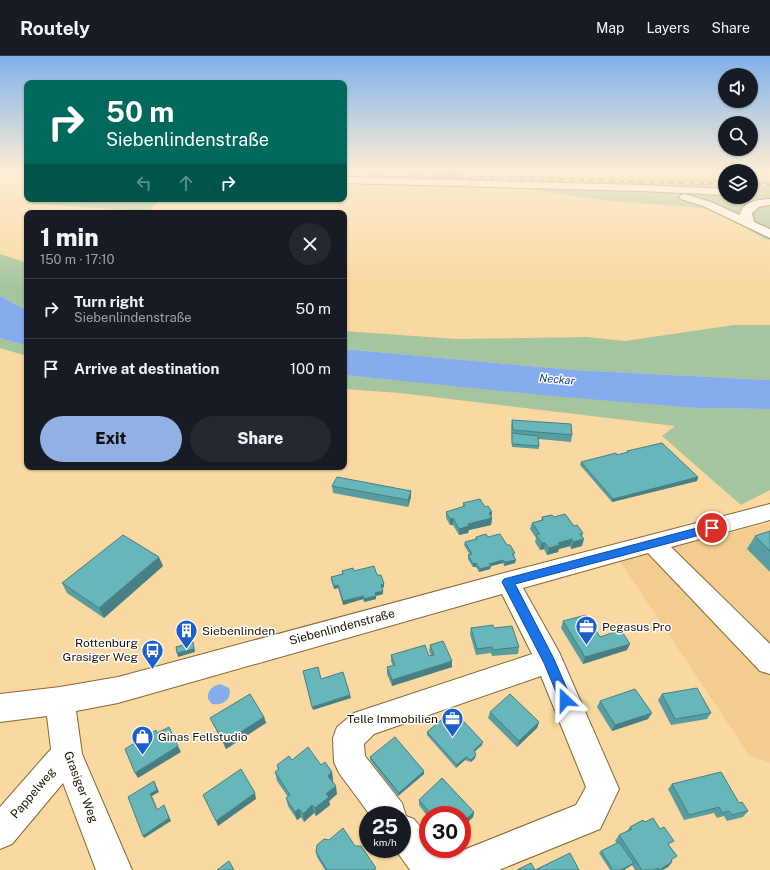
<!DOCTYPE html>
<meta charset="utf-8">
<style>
:root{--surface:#171b24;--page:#242831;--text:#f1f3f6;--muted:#9ea1a6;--line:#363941;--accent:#91b0e3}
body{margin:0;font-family:"Public Sans",sans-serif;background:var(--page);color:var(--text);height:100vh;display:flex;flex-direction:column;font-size:15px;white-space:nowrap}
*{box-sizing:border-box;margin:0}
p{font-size:13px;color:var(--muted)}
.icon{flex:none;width:22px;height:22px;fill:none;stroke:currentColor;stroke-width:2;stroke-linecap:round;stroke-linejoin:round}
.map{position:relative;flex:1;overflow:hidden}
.sheet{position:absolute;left:24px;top:154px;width:323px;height:260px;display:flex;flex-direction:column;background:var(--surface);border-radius:8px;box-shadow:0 1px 3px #0004}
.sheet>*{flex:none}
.guide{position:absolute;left:24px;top:24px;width:323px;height:122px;border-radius:8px;box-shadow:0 1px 3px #0004;background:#00695c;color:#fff;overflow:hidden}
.buttons{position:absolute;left:718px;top:12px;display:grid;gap:8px}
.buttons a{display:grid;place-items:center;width:40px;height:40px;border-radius:50%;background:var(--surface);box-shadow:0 1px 3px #0004;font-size:20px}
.speed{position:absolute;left:359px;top:750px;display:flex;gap:8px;font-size:20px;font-weight:700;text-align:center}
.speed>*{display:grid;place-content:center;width:52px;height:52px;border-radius:50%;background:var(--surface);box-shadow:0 1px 3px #0004;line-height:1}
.speed small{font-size:10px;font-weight:400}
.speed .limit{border:6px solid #d22;background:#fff;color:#111}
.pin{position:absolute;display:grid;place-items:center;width:34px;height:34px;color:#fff;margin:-17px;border:2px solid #fff;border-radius:50%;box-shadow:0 1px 4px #0007}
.me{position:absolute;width:44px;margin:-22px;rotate:337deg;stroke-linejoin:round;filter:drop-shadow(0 0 3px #0008)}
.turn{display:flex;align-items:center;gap:14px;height:84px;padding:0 16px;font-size:18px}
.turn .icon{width:52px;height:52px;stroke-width:2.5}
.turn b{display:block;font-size:28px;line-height:34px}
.lanes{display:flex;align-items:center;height:38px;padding:0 16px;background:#0003;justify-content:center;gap:20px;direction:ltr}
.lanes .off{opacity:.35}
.round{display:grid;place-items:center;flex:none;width:42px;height:42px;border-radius:21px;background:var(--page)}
.summary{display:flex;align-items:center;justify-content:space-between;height:68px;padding:0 16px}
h1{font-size:24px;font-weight:800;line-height:30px}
.cta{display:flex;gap:8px;margin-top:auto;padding:8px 16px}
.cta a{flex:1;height:46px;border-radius:24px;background:var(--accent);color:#111;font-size:16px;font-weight:800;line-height:46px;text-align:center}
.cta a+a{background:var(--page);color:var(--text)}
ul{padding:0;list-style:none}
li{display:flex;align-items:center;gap:12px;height:60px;padding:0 16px;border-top:1px solid var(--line)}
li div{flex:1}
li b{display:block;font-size:15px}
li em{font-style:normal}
header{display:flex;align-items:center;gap:24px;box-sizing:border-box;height:56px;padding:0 20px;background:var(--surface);border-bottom:1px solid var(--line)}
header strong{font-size:19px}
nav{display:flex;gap:22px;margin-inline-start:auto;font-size:14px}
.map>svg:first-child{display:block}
.built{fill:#f2cd8f}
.green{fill:#a5c59e}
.water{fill:#85adee}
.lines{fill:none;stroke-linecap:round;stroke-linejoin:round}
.minor-casing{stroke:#846733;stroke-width:2}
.major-casing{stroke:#846733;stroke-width:2}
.minor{fill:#fff;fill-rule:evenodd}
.major{fill:#fff;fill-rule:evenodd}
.rail-casing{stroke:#88724e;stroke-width:2.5}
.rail{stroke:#fefefe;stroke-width:1.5;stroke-dasharray:5;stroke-linecap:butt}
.wall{fill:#589da0}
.shaded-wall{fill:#477f82}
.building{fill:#66b6ba;stroke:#477f82}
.route{fill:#1a73e8;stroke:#114b97}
.labels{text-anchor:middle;stroke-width:3;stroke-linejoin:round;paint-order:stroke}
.water-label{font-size:11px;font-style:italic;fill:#0e3d87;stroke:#fefefe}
.near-street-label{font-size:12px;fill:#1f1301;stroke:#fefefe}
.near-poi-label{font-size:12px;fill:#1f1301;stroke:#fefefe;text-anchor:start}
</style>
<header>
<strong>Routely</strong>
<nav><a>Map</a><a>Layers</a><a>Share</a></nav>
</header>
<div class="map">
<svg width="770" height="814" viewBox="0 0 770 814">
<rect width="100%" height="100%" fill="#f9d8a1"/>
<!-- built -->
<polygon class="built" points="770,467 770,707 749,699 619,504"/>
<!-- green -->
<g class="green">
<polygon points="344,116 514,116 529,120 725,124 725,141 751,141 751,124 770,125 770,184 765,183 714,154 691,151 610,145 513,131 344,127"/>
<polygon points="39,143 161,143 149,155 30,148"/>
<polygon points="0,198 27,207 27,254 0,240"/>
<polygon points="734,269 770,269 770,324 574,314 344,293 344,275 456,283 587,281 625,285"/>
<polygon points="0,282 27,290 27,300 0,292"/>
<polygon points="344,319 697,352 770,353 770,434 741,449 662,380 675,370 400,337 344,333"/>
</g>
<!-- water -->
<g class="water">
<polygon points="0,240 27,254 27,290 0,282"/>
<polygon points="344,293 574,314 770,324 770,353 697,352 552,340 344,319"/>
<path d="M 220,628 L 229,632 C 233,643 222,650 212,648 L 208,643 C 207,635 212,630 220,628 Z"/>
</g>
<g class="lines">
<defs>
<path id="minor" d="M 770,448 L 770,464 L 671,491 L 770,588 L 770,618 L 760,615 L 648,497 L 523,532 L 559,596 L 619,733 L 600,773 L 499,814 L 410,814 L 395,793 L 402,793 L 402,759 L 370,759 L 339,717 L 334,706 L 333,682 L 337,671 L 354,657 L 532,598 L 502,538 L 118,647 L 76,655 L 82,698 L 132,814 L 96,814 L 63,727 L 12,788 L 0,793 L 0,751 L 51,693 L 47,660 L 0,666 L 0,638 L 60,631 L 118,621 L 508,516 ZM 541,620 L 586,731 L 576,749 L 451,799 L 437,793 L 428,793 L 428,781 L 414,763 L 406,760 L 402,747 L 365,700 L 364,688 L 374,678 Z"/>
<g id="major">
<polygon points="344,121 642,129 725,133 725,139 642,135 344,127"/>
<path d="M 685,138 L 711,146 L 740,159 C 742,145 758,144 770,143 L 770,149 L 759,151 L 752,157 L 754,166 L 770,173 L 770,182 L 703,150 L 681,143 L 679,141 L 681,139 Z"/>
</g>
</defs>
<!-- minor casing -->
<use href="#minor" class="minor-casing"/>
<!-- major casing -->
<use href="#major" class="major-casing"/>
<!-- minor -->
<use href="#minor" class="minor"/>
<!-- major -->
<use href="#major" class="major"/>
<defs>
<g id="rail">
<polyline points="344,118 725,128"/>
<polyline points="751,128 770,129"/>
</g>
</defs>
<!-- rail casing -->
<use href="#rail" class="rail-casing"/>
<!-- rail -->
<use href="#rail" class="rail"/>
</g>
<!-- wall -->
<g class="wall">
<polygon points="512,364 572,379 571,386 539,383 539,393 512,391 511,370"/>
<polygon points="627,395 698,421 697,425 612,446 580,409 581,406 617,399 626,397"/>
<polygon points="332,430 411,435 411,441 408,451 333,437"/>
<polygon points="463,447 485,451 492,456 491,461 492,462 491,469 469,474 468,477 459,479 453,469 450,469 446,462 446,456 463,451"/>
<polygon points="542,461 554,461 574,470 583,477 582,481 582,490 571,493 570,490 559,493 558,496 547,499 544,493 540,494 535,486 536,482 530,473 532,467 541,464"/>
<polygon points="770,475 770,516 747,493 755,480"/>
<polygon points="476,481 488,481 507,489 515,500 514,501 515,507 504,510 503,507 491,510 490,513 479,516 476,511 473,511 468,503 468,499 470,499 464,489 465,486 475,483"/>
<polygon points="163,510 104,562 67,537 62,527"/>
<polygon points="342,515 354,515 377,519 384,531 382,532 383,535 383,538 376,540 376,543 364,546 363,543 343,549 338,532 334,533 331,524 331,521 342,518"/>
<polygon points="563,565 600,581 627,594 583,608 561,572"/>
<polygon points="471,572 494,572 519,591 518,598 492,600 491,597 476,599 470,578"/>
<polygon points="430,589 452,605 452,611 392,630 387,618 387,611 393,610 391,605 391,599 429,600 431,599 429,595"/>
<polygon points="662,638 711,657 707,663 671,669 658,644"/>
<polygon points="600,645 648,663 612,675 597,651"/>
<polygon points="490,656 539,666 537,672 517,691 488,662"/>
<polygon points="264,661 266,667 226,693 213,668 210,662"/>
<polygon points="427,676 482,689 474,696 475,702 471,706 465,704 456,712 427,679"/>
<polygon points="370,701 424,718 398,740 370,704"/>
<polygon points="292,704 321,709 332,716 333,725 337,738 329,745 330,749 316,760 314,757 304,766 301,761 297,764 288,750 286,742 288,741 277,725 275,716 278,714 277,709"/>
<polygon points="672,728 739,747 748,755 743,761 727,765 724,760 717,762 714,757 684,764 668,733"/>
<polygon points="419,744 474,756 473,761 463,771 462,776 462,759 428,759 428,761 419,749"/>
<polygon points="645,766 669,790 672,806 668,811 662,814 635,814 632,809 624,814 610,814 599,797 601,795 617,787 615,785 619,779 627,775 630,771"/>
<polygon points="355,790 376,814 325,814 317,801 316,796"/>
</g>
<!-- shaded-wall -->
<g class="shaded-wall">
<polygon points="698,421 697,425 612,446 613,443"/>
<polygon points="411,435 411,441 408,451 408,444"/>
<polygon points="492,456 491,462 492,462 491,469 469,474 468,477 459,479 459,473 489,457"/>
<polygon points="453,462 453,469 450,469 450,463"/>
<polygon points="572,483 570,490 559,493 558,496 547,499 549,492 558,487"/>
<polygon points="584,483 582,490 571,493 573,486"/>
<polygon points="542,487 545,487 544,493 540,494"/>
<polygon points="159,501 163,510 104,562 99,552"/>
<polygon points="503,504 503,507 491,510 490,513 479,516 480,513 489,508"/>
<polygon points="516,504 515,507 504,510 505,506"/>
<polygon points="476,507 476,511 473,511 473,508"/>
<polygon points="384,528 384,531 381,532 381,529"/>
<polygon points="338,529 338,532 334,533 334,530"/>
<polygon points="383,535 383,538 376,540 376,543 364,546 364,543 375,537"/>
<polygon points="363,540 363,543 343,549 343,545"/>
<polygon points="193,586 194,590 195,596 178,601 177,597"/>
<polygon points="630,588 627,594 583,608 585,601"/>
<polygon points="452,605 452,611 392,630 392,624"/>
<polygon points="350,639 351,642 313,654 312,651"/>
<polygon points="652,657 648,663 612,675 615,669"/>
<polygon points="264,661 266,667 226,693 224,687"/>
<polygon points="539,666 537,672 517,691 519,685"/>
<polygon points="483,686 482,689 473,697 474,694"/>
<polygon points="178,690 181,696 138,722 135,717"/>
<polygon points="476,699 475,702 471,706 471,704"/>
<polygon points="466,701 465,704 456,712 457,709"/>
<polygon points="424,715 424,718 398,740 399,737"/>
<polygon points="332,716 333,725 330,728 328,720"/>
<polygon points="154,725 159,736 152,740 159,756 150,738"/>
<polygon points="336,730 337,738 329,745 330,749 316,760 315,752 326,738"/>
<polygon points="255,737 256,743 218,770 216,765"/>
<polygon points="164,749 171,765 144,782 143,780"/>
<polygon points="312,749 314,757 304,766 303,758"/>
<polygon points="299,753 301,761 297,764 295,756"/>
<polygon points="474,756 473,761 462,772 463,766"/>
<polygon points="672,806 668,811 662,814 659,814"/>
<polygon points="634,807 632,809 624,814 621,814"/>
</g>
<!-- building -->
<g class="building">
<polygon points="512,364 571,368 572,379 513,374"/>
<polygon points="512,377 538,380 539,390 512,388"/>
<polygon points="662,387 698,421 613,443 581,406 616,397 617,399 628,396 627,395"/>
<polygon points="337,421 411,435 408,444 332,430"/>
<polygon points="480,443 485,451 488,450 492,456 489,457 492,462 468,468 469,470 459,473 453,462 450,463 446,456 465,450 463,447"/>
<polygon points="565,458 574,470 577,469 583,477 580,478 584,483 573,486 572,483 558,487 560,489 549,492 545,487 542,487 536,479 540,478 532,467 543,464 542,461 552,459 554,461"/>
<polygon points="770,475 770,495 755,480"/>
<polygon points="486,478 488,481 500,478 507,489 510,489 515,497 512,498 516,504 505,506 503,504 489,508 491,510 480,513 476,507 473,508 468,499 472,498 465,486 477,483 476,481"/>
<polygon points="123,479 159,501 99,552 62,527"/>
<polygon points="374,510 377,519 381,519 384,528 381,529 383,535 375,537 376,540 364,543 363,540 343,545 338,529 334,530 331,521 343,518 342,515 353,512 354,515"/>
<polygon points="586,559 600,581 621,574 630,588 585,601 563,565"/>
<polygon points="493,569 494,572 512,570 519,591 493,594 492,591 477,593 471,572"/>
<polygon points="443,585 452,605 392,624 387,611 395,609 391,599 425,589 429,600 434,599 430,589"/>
<polygon points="193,586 194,593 177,597 176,591"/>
<polygon points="318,611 321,623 343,616 350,639 312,651 303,615"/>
<polygon points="697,632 711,657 675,663 662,638"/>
<polygon points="635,633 652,657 615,669 600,645"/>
<polygon points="250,638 264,661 224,687 210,662"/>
<polygon points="510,638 539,666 519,685 490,656"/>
<polygon points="453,654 483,686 474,694 476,699 471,704 466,701 457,709 427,676"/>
<polygon points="169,671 178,690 135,717 125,693 156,674 157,677"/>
<polygon points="395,681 424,715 399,737 370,701"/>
<polygon points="308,691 321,709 325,706 332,716 328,720 336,730 326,738 329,741 315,752 312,749 303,758 299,753 295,756 286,742 290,739 275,716 279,713 277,709 289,700 292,704"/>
<polygon points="241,713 255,737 216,765 203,739"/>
<polygon points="721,716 739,747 742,746 748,755 732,759 729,755 722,757 719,751 689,759 672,728"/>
<polygon points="442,722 474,756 463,766 463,771 462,772 462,759 432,759 419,744"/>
<polygon points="154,725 157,734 150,738 157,754 164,749 169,762 143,780 128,741"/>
<polygon points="653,762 660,773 664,771 674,785 668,788 677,800 671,804 672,806 659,814 658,812 654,814 642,814 619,779 632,773 630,771 643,764 645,766"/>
<polygon points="343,772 355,790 361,790 376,812 373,814 327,814 316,796 317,789 324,783 329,784"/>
<polygon points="619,786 634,807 621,814 613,814 601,795"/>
<polygon points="570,797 579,814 517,814 531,807 535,814"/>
<polygon points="229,805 234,814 217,814"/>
</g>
<!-- sky -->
<linearGradient id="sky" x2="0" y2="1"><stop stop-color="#80b1ea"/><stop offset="0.5" stop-color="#fcedd5"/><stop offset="1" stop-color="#fcedd5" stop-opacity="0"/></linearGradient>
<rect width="770" height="230" fill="url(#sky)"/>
<!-- route -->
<polygon class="route" points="712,468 715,470 717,472 715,475 515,528 553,601 572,644 570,648 565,650 561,648 544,607 502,526 504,523"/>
<!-- icons -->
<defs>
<symbol id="office-pin" viewBox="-11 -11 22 30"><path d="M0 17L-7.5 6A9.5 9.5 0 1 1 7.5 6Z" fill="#1c5fcb" stroke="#fefefe"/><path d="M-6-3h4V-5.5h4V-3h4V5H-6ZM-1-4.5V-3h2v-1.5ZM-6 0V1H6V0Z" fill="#fff"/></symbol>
<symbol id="building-pin" viewBox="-11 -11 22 30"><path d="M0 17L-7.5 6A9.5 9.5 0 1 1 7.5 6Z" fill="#1c5fcb" stroke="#fefefe"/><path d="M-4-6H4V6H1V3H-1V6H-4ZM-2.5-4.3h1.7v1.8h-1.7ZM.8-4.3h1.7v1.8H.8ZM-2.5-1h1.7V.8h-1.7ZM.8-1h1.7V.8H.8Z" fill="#fff"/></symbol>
<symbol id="bus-pin" viewBox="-11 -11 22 30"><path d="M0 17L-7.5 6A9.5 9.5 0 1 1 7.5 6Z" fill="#1c5fcb" stroke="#fefefe"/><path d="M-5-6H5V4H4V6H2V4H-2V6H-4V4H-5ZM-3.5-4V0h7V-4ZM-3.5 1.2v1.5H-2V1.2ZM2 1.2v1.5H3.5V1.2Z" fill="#fff"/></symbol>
<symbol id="shop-pin" viewBox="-11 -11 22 30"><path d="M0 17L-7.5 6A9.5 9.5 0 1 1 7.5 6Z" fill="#1c5fcb" stroke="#fefefe"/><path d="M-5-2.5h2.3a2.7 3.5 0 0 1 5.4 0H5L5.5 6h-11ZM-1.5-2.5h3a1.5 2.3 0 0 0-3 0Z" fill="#fff"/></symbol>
</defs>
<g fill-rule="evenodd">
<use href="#office-pin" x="574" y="558" width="25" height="34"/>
<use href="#building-pin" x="174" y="562" width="25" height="34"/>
<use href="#bus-pin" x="140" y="582" width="25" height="34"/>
<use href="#office-pin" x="440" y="650" width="25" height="34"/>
<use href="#shop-pin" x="130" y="668" width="25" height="34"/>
</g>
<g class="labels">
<!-- water labels -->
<g class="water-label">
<text transform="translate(557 323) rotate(5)" y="4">Neckar</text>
</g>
<!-- near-street labels -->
<g class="near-street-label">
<text transform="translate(342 571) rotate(-15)" y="4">Siebenlindenstraße</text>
<text transform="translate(81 731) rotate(69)" y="4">Grasiger Weg</text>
<text transform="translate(33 737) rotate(-50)" y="4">Pappelweg</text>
</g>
<!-- near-poi labels -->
<g class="near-poi-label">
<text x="602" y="575">Pegasus Pro</text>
<text x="202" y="579">Siebenlinden</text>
<text x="138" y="591" text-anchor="end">Rottenburg<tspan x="138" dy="14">Grasiger Weg</tspan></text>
<text x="438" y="667" text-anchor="end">Telle Immobilien</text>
<text x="158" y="685">Ginas Fellstudio</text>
</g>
</g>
</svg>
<div class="buttons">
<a><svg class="icon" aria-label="sound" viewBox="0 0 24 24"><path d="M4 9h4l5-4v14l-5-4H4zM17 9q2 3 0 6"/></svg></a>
<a><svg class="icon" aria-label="search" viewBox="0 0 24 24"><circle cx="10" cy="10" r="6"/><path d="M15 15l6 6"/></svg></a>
<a><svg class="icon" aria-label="layers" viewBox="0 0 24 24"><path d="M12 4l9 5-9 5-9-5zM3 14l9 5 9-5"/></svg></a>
</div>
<div class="speed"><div>25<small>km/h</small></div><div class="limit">30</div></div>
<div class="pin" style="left:712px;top:472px;background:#d93025"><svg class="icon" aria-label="arrive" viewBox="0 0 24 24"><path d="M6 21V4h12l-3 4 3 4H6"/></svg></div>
<svg class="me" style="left:565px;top:644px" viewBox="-20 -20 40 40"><path d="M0-17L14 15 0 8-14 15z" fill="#1a73e8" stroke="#fff" stroke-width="4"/></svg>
<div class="guide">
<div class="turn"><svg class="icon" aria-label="right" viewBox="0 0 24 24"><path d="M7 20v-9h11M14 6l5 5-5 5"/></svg><div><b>50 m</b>Siebenlindenstraße</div></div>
<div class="lanes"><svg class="icon off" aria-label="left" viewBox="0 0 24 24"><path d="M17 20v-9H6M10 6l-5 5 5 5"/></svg><svg class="icon off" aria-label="ahead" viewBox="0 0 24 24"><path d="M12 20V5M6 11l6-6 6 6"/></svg><svg class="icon" aria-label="right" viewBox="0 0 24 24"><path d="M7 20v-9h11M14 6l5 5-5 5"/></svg></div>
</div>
<section class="sheet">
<div class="summary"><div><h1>1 min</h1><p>150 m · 17:10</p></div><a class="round"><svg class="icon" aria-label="close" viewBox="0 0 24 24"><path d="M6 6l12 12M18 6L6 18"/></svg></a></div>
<ul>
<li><svg class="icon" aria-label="right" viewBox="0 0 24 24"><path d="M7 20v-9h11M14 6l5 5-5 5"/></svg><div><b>Turn right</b><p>Siebenlindenstraße</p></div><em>50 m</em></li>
<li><svg class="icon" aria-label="arrive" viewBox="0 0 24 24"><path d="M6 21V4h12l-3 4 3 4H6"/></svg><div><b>Arrive at destination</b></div><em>100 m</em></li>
</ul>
<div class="cta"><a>Exit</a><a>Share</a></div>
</section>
</div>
